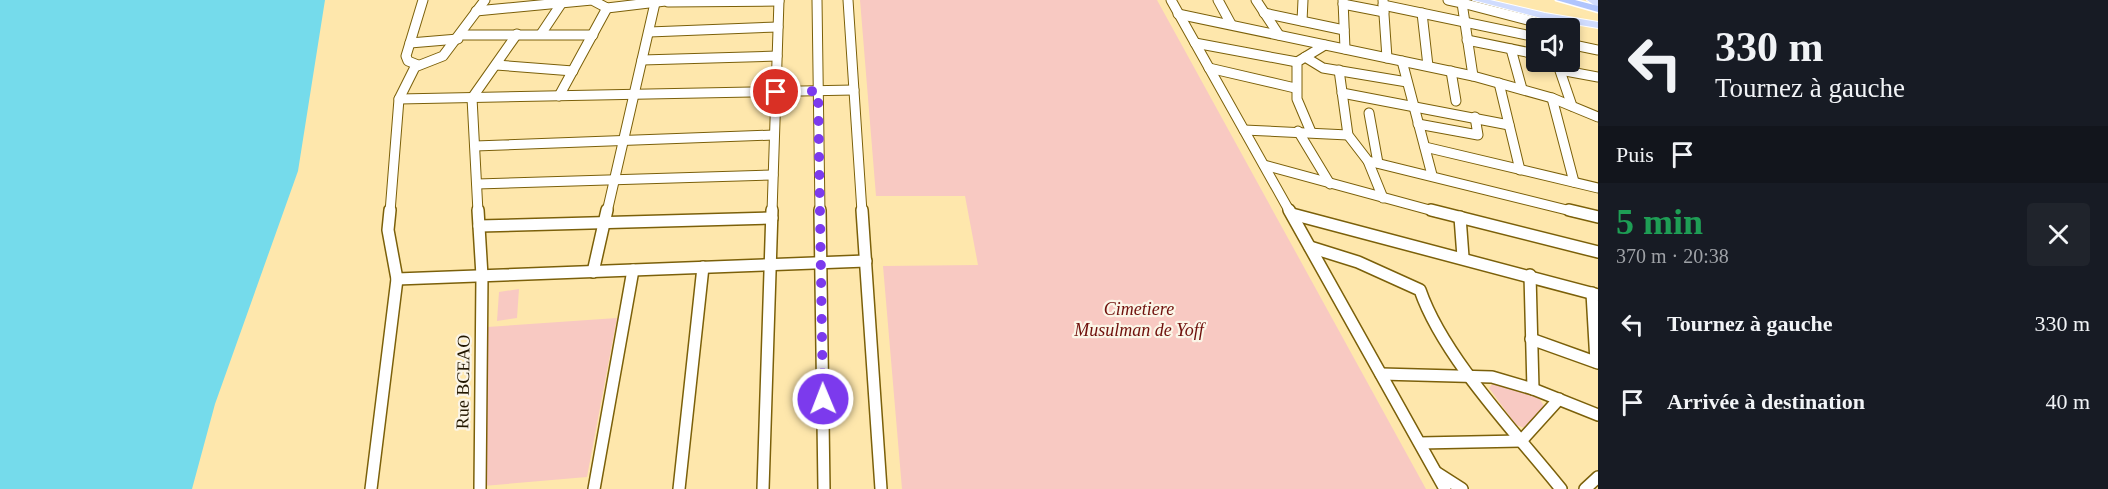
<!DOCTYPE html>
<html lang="fr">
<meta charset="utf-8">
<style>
:root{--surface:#171b24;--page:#20242c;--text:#f1f3f6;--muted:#9ea1a6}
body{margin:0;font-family:Georgia,serif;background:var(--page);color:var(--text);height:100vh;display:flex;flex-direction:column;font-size:22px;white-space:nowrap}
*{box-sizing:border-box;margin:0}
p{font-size:20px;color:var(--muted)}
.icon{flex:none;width:33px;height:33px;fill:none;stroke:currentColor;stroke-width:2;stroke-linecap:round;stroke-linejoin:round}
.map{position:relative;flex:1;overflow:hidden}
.side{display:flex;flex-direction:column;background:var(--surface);width:510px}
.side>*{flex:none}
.banner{background:#171b24;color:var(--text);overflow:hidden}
.tools{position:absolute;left:1526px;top:18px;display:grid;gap:12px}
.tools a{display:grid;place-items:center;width:54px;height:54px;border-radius:6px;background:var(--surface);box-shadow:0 3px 9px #0003;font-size:30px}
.pin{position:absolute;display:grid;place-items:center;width:51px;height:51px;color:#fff;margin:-26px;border:3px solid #fff;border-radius:50%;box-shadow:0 2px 6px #0007}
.me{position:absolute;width:66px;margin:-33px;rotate:359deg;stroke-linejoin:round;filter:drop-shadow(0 0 4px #0008)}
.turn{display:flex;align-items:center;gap:21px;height:126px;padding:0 18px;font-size:27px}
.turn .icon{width:78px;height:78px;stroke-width:2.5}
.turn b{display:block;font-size:42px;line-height:51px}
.then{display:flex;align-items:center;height:57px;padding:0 18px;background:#0003;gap:12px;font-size:22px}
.round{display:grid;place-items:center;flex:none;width:63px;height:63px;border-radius:6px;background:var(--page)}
.summary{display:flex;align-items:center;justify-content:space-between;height:102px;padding:0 18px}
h1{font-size:36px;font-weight:800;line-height:45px;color:#1e9e55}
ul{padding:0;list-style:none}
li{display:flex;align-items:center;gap:18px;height:78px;padding:0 18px}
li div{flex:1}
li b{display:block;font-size:22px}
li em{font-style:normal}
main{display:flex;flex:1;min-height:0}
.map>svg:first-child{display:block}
.green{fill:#f8c9c2}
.water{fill:#75dbeb}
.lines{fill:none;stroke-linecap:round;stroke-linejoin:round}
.minor-far1-casing{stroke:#7b600a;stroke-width:11}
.minor-casing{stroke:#7b600a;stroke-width:14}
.major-casing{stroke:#fff;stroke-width:2}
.highway-casing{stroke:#fff;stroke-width:3}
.minor-far1{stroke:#fff;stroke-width:9}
.minor{stroke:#fff;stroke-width:11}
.major{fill:#d0dcfe;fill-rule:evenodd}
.highway{fill:#b0c5fd;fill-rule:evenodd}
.route{stroke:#7c3aed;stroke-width:10;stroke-dasharray:0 18}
.labels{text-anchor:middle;stroke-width:4.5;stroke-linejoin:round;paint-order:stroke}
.park-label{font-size:18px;font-style:italic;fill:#6f110c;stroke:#fbf5e7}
.street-label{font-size:18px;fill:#221700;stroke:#fbf5e7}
</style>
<main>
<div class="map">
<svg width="1598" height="489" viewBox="0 0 1598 489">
<rect width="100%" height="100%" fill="#fee7ac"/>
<!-- green -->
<g class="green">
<polygon points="860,0 1157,0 1426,489 902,489 883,266 978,265 965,196 876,196"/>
<polygon points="519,289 517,318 497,321 499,292"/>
<polygon points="617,318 587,477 483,486 487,327"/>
<polygon points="1493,383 1539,398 1544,406 1525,428 1516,425 1489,388"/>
</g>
<!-- water -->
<polygon class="water" points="0,0 325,0 298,171 215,404 192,489 0,489"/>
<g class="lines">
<defs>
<g id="minor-far1">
<polyline points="817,0 820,212"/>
<polyline points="848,0 862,212"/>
<polyline points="1171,0 1290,212"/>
<polyline points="1218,0 1231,24"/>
<polyline points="1256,0 1279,35"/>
<polyline points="1343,0 1345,49"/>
<polyline points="1383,0 1387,58"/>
<polyline points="1448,0 1462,3 1473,76"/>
<polyline points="668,2 779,1"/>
<polyline points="1462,3 1559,28"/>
<polyline points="1343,4 1384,12"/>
<polyline points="1383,5 1536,37"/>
<polyline points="476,11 592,0 607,8 674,0"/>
<polyline points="1264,13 1344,30"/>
<polyline points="1422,13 1428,66"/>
<polyline points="1178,14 1473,76 1552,98 1598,117"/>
<polyline points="1302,21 1303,0"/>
<polyline points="649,32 778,27"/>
<polyline points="541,34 561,4"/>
<polyline points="461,35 593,35"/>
<polyline points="1467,40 1536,54"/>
<polyline points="410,43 458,39"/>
<polyline points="1195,43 1297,62"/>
<polyline points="1569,44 1598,50"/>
<polyline points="1511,49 1522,89"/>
<polyline points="1305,57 1323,68 1407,82"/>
<polyline points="642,60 777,56"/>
<polyline points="1402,61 1432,175"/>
<polyline points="1557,62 1572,106"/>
<polyline points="418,65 408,61 406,56 423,0"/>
<polyline points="496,65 573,71"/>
<polyline points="1209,68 1295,88"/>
<polyline points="1339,70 1348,135 1368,161 1383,198"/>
<polyline points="1560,70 1598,77"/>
<polyline points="1451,71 1456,101"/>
<polyline points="1499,83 1520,170"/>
<polyline points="1342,93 1509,125"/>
<polyline points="559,96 607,8"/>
<polyline points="1552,98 1574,182"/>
<polyline points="399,99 854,90"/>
<polyline points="1369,113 1378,163"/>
<polyline points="1418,124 1478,135 1475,117"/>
<polyline points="1244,130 1348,135"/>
<polyline points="1298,131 1330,184"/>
<polyline points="1311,132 1297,99 1297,62 1325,45"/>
<polyline points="475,146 774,135"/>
<polyline points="1425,147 1598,188"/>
<polyline points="1368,161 1575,212"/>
<polyline points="1264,165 1437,212"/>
<polyline points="477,184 773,175"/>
<polyline points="390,212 399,99 415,67 443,56 485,0"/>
<polyline points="478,212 472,98 517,34"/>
<polyline points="607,212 655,3"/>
<polyline points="772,212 779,0"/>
</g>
<g id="minor">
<polyline points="478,210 482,276 480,489"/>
<polyline points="820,210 824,489"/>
<polyline points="862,210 881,489"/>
<polyline points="1289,210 1445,489"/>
<polyline points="1431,210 1598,252"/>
<polyline points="1569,210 1598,217"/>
<polyline points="1292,214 1598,295"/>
<polyline points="1460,217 1463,257"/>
<polyline points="479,226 772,218"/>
<path d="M 1310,247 L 1358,262 L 1420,290 C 1443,357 1516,433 1561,489"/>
<polyline points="593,272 607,210"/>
<polyline points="1530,275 1533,389"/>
<polyline points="397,279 866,261"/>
<polyline points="1592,293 1596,362"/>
<polyline points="1531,339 1598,363"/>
<polyline points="1381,374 1492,377 1533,389 1598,415"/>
<polyline points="1420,443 1521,441 1559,399"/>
<polyline points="1437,473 1462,489"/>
<polyline points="371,489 397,279 388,230 390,210"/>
<polyline points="594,489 633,270"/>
<polyline points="679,489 703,267"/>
<polyline points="763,489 772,210"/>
<polyline points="1585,489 1598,477"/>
</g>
<g id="major">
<polygon points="1473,0 1490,0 1545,13 1598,22 1598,28 1545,19"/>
<polygon points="1587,0 1598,0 1598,8"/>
</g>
<polygon id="highway" points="1556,0 1575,0 1598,6 1598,12"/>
</defs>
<!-- minor-far1 casing -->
<use href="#minor-far1" class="minor-far1-casing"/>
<!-- minor casing -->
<use href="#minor" class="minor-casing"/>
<!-- major casing -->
<use href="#major" class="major-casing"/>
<!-- highway casing -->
<use href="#highway" class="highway-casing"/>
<!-- minor-far1 -->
<use href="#minor-far1" class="minor-far1"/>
<!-- minor -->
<use href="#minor" class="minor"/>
<!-- major -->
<use href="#major" class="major"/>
<!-- highway -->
<use href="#highway" class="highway"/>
</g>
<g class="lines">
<!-- route -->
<polyline class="route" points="776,92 818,91 823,399"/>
</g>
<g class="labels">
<!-- park labels -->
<g class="park-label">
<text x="1139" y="315">Cimetiere<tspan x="1139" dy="21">Musulman de Yoff</tspan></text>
</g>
<!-- street labels -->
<g class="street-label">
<text transform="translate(463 382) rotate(-89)" y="6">Rue BCEAO</text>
</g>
</g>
</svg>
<div class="tools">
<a><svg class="icon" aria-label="sound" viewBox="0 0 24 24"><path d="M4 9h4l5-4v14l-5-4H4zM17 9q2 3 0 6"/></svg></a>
</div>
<div class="pin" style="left:776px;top:92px;background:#d93025"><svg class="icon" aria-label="arrive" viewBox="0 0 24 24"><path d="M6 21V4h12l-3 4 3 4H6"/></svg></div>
<svg class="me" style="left:823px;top:399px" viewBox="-20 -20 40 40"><circle r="17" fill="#7c3aed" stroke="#fff" stroke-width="3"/><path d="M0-11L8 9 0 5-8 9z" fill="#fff"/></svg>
</div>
<section class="side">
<div class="banner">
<div class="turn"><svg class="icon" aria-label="left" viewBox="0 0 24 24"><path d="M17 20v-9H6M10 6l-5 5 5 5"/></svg><div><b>330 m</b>Tournez à gauche</div></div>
<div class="then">Puis<svg class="icon" aria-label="arrive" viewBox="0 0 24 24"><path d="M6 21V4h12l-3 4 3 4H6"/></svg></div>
</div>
<div class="summary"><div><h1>5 min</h1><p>370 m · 20:38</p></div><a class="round"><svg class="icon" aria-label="close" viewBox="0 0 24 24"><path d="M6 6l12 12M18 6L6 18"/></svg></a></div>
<ul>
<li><svg class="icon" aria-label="left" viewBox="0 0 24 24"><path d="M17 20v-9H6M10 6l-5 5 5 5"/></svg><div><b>Tournez à gauche</b></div><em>330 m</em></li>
<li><svg class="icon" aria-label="arrive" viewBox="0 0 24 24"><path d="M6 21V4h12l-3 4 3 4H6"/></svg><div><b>Arrivée à destination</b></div><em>40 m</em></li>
</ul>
</section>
</main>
